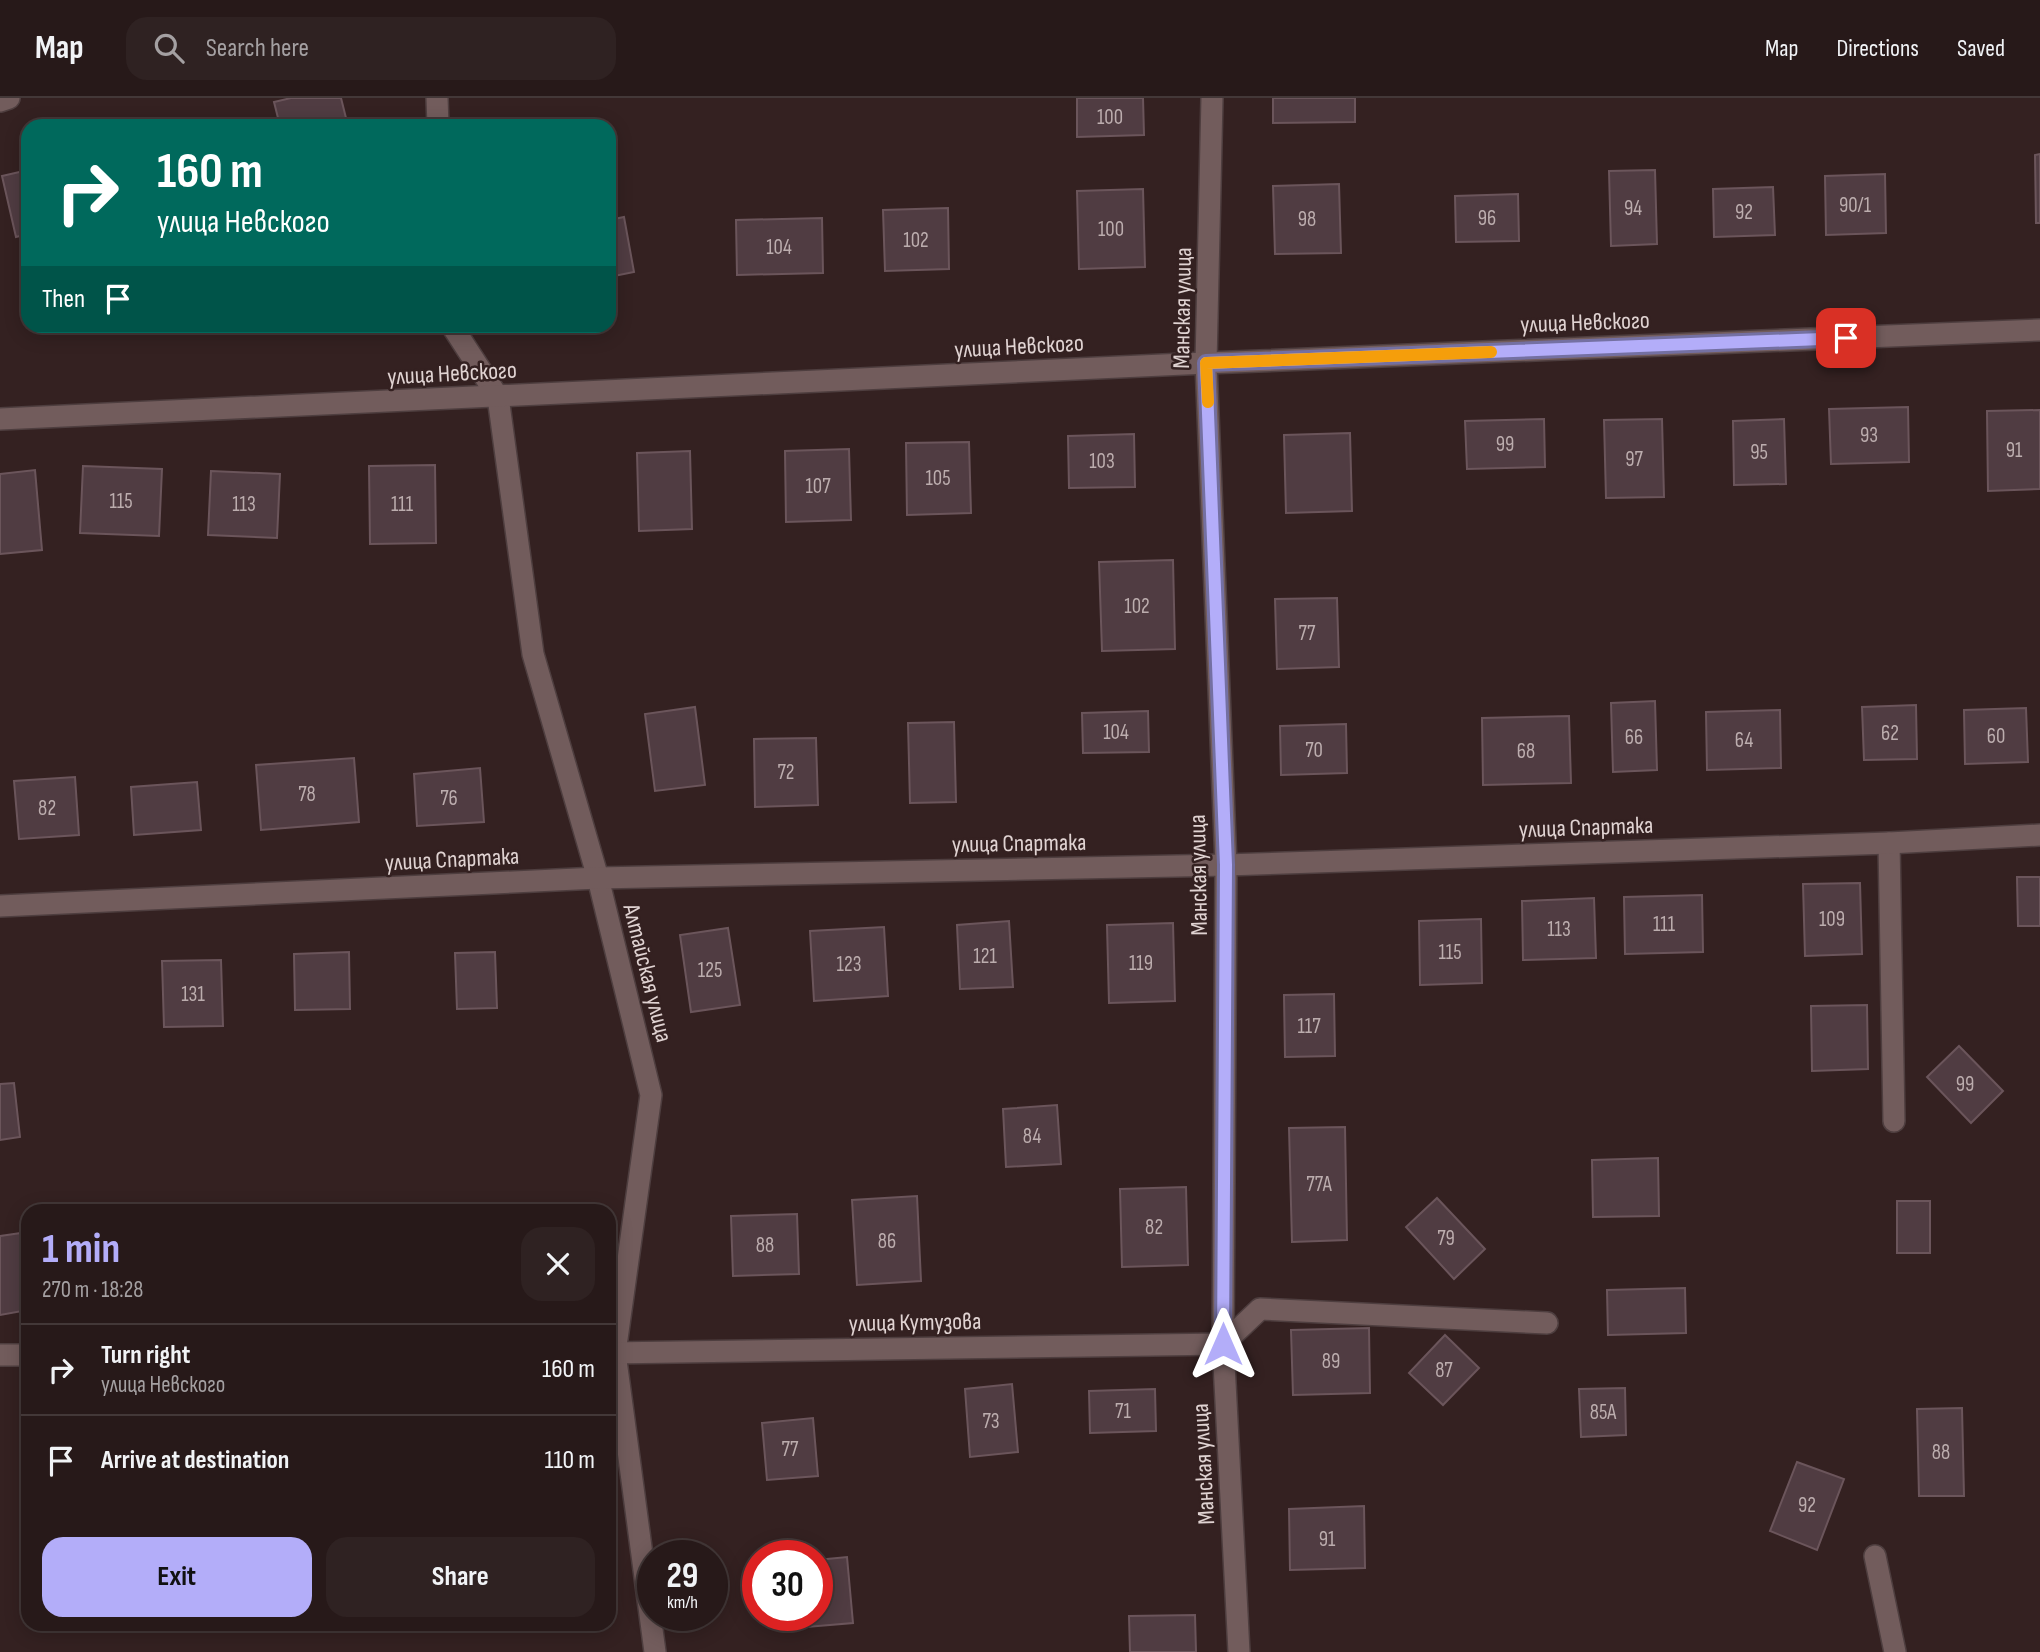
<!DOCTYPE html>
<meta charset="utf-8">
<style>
:root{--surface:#271919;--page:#2f2222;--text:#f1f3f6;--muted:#a4a0a2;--line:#433838;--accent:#b3adf9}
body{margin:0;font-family:"Sofia Sans Condensed",sans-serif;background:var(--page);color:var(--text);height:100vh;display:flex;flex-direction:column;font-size:26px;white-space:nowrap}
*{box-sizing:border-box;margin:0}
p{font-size:23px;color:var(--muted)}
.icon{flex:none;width:38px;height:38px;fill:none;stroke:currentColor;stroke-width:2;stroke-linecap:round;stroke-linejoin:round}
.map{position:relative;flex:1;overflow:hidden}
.details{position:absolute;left:21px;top:1106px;width:595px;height:427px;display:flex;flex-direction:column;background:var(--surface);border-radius:21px;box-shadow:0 4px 18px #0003,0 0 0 2px var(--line)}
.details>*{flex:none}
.hud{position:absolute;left:21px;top:21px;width:595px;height:214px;border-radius:21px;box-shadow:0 4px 18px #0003,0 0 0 2px var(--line);background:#00695c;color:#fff;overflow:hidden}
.speed{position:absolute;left:637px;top:1442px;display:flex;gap:14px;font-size:35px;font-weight:700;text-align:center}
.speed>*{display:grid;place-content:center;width:91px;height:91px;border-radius:50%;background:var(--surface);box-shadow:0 4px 18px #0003,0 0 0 2px var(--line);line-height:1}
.speed small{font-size:18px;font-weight:400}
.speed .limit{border:10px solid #d22;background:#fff;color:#111}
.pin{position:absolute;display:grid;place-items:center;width:60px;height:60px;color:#fff;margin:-30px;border-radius:14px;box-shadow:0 4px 10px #0006}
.me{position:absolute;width:77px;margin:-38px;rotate:0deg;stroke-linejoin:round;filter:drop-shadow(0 0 5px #0008)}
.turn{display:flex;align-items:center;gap:24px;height:147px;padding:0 21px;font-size:32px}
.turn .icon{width:91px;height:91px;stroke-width:2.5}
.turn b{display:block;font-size:49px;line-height:60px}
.then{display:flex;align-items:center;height:66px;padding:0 21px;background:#0003;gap:14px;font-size:26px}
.round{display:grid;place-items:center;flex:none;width:74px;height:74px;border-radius:21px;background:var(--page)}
.head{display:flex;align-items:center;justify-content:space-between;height:119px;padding:0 21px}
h1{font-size:42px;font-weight:700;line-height:52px;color:var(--accent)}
.button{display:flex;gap:14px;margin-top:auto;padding:14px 21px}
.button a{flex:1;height:80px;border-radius:21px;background:var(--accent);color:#111;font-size:28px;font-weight:700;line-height:80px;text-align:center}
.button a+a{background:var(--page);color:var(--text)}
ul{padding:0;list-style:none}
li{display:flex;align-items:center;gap:21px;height:91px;padding:0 21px;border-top:2px solid var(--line)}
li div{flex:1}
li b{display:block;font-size:26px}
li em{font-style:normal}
header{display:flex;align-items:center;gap:42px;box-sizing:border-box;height:98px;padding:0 35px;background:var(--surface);border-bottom:2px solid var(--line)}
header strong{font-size:33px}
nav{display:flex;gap:38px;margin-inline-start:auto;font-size:24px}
.search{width:490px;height:63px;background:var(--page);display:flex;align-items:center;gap:18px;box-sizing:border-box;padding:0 24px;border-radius:21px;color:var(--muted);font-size:26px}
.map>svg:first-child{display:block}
.building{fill:#503c42;stroke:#6b555b;stroke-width:2}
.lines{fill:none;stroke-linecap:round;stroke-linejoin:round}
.minor-casing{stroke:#4e3e3f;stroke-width:24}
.minor{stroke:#725c5c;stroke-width:21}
.route-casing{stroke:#7470a2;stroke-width:18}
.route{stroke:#b3adf9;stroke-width:12}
.slow{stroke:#f59e0b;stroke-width:12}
.labels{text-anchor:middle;stroke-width:5;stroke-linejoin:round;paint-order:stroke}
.number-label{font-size:21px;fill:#bcadae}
.street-label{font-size:24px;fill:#e0d3d2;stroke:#342121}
</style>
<header>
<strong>Map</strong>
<div class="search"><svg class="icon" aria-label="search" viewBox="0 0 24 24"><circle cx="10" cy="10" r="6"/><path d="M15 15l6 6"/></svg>Search here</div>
<nav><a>Map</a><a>Directions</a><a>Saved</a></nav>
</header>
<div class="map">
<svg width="2040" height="1554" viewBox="0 0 2040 1554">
<rect width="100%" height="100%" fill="#342121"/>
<!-- building -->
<g class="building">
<polygon points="291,0 341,0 348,28 280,28 274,4"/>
<polygon points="1077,0 1143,0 1144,37 1077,39"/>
<polygon points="1273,0 1355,0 1355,24 1273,25"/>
<polygon points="2040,56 2040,125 2036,125 2035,57"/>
<polygon points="28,72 28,136 16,139 2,78"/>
<polygon points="1655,72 1657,146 1611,148 1609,73"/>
<polygon points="1885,76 1886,135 1826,137 1825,78"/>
<polygon points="1339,86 1341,155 1275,156 1273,88"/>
<polygon points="1773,89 1775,137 1714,139 1713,91"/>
<polygon points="1143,91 1145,169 1079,171 1077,93"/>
<polygon points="1518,96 1519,143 1456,144 1455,98"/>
<polygon points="948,110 949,171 885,173 883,112"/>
<polygon points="624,119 634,174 609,179 609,122"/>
<polygon points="822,120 823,175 737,177 736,122"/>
<polygon points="1908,309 1909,364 1831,366 1829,311"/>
<polygon points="2040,312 2040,391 1988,393 1987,313"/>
<polygon points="1544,321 1545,369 1467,371 1465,323"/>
<polygon points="1662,321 1664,399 1606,400 1604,322"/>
<polygon points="1784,321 1786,386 1734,387 1733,323"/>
<polygon points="1350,335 1352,413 1286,415 1284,337"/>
<polygon points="1134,336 1135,389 1069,390 1068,338"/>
<polygon points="969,344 971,415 907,417 906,345"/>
<polygon points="849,351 851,422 786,424 785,353"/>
<polygon points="690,353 692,431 639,433 637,355"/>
<polygon points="435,367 436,445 370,446 369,368"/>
<polygon points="83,368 162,371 159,438 80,435"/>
<polygon points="35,372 42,452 0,456 0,376"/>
<polygon points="211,373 280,376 277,440 208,437"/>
<polygon points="1173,462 1175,551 1102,553 1099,464"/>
<polygon points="1337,500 1339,569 1277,571 1275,501"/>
<polygon points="1655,603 1657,672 1613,674 1611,605"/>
<polygon points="1916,607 1917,661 1864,662 1862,609"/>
<polygon points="695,609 705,687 655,693 645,616"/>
<polygon points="2026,610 2028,664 1965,666 1964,612"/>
<polygon points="1780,612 1781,670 1707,672 1706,614"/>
<polygon points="1148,613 1149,654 1083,655 1082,615"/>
<polygon points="1569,618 1571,685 1483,687 1482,620"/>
<polygon points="954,624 956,704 910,705 908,625"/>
<polygon points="1346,626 1347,675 1281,677 1280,628"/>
<polygon points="816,640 818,707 755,709 754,641"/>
<polygon points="354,660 359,724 261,732 256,667"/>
<polygon points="480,670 484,724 417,728 414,676"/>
<polygon points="75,679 79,737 19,741 14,683"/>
<polygon points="197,684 201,732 134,737 131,689"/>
<polygon points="2017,779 2040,779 2040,828 2018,828"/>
<polygon points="1860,785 1862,856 1805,858 1803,786"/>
<polygon points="1702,797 1703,854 1625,856 1624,799"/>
<polygon points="1594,800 1596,860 1523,862 1522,803"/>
<polygon points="1481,821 1482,885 1420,887 1419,823"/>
<polygon points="1009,823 1013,889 960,891 957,827"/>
<polygon points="1173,825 1175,903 1109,905 1107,827"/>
<polygon points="884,829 888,898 814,903 810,833"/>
<polygon points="728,830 740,907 691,914 680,837"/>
<polygon points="349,854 350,911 295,912 294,856"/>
<polygon points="495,854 497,910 457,911 455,855"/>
<polygon points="221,862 223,928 164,929 162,863"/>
<polygon points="1334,896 1335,958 1285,959 1284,897"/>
<polygon points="1867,907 1868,971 1812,973 1811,908"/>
<polygon points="1959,948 2003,993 1971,1025 1927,979"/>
<polygon points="14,985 20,1039 0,1042 0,986"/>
<polygon points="1057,1007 1061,1066 1006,1069 1003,1011"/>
<polygon points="1345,1029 1347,1142 1292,1144 1289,1030"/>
<polygon points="1658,1060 1659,1118 1593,1119 1592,1062"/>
<polygon points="1186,1089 1188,1167 1122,1169 1120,1091"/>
<polygon points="917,1098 921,1183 857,1187 852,1102"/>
<polygon points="1437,1100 1485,1151 1454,1181 1406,1129"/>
<rect x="1897" y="1103" width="33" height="52"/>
<polygon points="554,1110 554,1113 488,1113 488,1111"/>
<polygon points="797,1116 799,1176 733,1178 731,1118"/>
<polygon points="28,1134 28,1212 0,1217 0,1138"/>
<polygon points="1685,1190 1686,1235 1608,1237 1607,1192"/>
<polygon points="1369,1230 1370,1295 1293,1297 1291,1232"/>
<polygon points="1445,1237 1479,1270 1443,1307 1409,1275"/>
<polygon points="1012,1286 1018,1354 970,1359 965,1291"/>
<polygon points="1625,1290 1626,1337 1581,1339 1579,1291"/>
<polygon points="1155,1291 1156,1333 1090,1335 1089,1293"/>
<polygon points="1962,1310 1964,1398 1919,1398 1917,1311"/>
<polygon points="813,1320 818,1378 767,1382 762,1325"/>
<polygon points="1797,1364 1844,1381 1817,1452 1770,1433"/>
<polygon points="1364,1408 1365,1470 1290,1472 1289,1411"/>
<polygon points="847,1459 853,1525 783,1531 782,1517 817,1517 817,1462"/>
<polygon points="1195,1517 1196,1554 1130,1554 1129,1518"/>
</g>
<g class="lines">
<defs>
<g id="minor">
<polyline points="437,0 438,28"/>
<polyline points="1212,0 1206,265 1226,767 1223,1246 1239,1554"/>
<polyline points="0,3 9,0"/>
<polyline points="452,228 498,299 533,556 598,780 651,997 615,1255 655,1554"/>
<polyline points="0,321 1206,265 2040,232"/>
<polyline points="1889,745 1894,1023"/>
<polyline points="0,808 598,780 1226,767 1889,745 2040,737"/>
<polyline points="609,1255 1223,1246 1260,1211 1547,1225"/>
<polyline points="0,1257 28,1257"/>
<polyline points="1875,1458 1895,1554"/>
</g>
</defs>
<!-- minor casing -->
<use href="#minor" class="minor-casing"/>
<!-- minor -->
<use href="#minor" class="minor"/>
</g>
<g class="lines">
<defs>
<polyline id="route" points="1223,1246 1226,767 1206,265 1846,240"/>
</defs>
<!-- route casing -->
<use href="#route" class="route-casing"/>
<!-- route -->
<use href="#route" class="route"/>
<!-- slow -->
<polyline class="slow" points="1208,304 1206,265 1491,254"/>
</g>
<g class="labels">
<!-- number labels -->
<g class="number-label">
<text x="1110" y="26">100</text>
<text x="1855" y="114">90/1</text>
<text x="1633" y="117">94</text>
<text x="1744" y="121">92</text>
<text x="1487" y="127">96</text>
<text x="1307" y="128">98</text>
<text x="1111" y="138">100</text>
<text x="916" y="149">102</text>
<text x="779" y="156">104</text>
<text x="1869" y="344">93</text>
<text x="1505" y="353">99</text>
<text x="2014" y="359">91</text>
<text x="1759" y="361">95</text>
<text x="1634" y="368">97</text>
<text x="1102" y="370">103</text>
<text x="938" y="387">105</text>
<text x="818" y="395">107</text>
<text x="121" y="410">115</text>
<text x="244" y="413">113</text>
<text x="402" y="413">111</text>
<text x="1137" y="515">102</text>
<text x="1307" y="542">77</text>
<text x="1116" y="641">104</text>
<text x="1890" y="642">62</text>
<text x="1996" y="645">60</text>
<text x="1634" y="646">66</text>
<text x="1744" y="649">64</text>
<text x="1314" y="659">70</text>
<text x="1526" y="660">68</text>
<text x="786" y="681">72</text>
<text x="307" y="703">78</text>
<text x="449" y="707">76</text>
<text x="47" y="717">82</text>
<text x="1832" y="828">109</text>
<text x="1664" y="833">111</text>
<text x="1559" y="838">113</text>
<text x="1450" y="861">115</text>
<text x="985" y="865">121</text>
<text x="1141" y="872">119</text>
<text x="849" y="873">123</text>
<text x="710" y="879">125</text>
<text x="193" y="903">131</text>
<text x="1309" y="935">117</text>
<text x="1965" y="993">99</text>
<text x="1032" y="1045">84</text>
<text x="1319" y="1093">77А</text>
<text x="1154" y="1136">82</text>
<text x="1446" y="1147">79</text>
<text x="887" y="1150">86</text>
<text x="765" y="1154">88</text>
<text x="1331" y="1270">89</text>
<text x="1444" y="1279">87</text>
<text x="1123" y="1320">71</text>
<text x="1603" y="1321">85А</text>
<text x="991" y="1330">73</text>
<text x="790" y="1358">77</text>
<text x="1941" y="1361">88</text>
<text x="1807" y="1414">92</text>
<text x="1327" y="1448">91</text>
</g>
<!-- street labels -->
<g class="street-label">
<text transform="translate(1182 210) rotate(-89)" y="8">Манская улица</text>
<text transform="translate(1585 224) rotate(-2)" y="8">улица Невского</text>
<text transform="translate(1019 248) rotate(-3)" y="8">улица Невского</text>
<text transform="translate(452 275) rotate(-3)" y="8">улица Невского</text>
<text transform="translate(1586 729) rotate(-2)" y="8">улица Спартака</text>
<text transform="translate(1019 745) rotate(-1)" y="8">улица Спартака</text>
<text transform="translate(452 761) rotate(-3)" y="8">улица Спартака</text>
<text transform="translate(1198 777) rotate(-91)" y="8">Манская улица</text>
<text transform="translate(648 875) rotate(76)" y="8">Алтайская улица</text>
<text transform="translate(915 1224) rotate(-1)" y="8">улица Кутузова</text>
<text transform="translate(1203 1366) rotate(-93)" y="8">Манская улица</text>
</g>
</g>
</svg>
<div class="speed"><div>29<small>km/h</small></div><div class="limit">30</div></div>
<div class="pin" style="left:1846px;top:240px;background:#d93025"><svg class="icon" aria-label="arrive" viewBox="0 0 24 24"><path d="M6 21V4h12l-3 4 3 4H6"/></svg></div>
<svg class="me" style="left:1223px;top:1246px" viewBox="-20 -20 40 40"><path d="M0-17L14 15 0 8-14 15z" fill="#b3adf9" stroke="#fff" stroke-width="4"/></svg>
<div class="hud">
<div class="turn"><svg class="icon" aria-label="right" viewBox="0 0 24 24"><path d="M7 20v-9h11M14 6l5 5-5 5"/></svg><div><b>160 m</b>улица Невского</div></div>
<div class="then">Then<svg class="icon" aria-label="arrive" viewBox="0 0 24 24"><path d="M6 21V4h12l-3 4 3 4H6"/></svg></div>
</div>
<section class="details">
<div class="head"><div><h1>1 min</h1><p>270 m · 18:28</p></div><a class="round"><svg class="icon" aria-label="close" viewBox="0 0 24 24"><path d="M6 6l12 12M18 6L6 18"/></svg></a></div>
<ul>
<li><svg class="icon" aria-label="right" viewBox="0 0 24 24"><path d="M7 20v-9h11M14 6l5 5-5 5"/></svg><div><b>Turn right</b><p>улица Невского</p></div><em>160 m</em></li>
<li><svg class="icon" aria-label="arrive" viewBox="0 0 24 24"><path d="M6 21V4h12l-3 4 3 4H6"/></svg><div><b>Arrive at destination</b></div><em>110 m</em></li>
</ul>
<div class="button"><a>Exit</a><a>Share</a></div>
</section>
</div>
